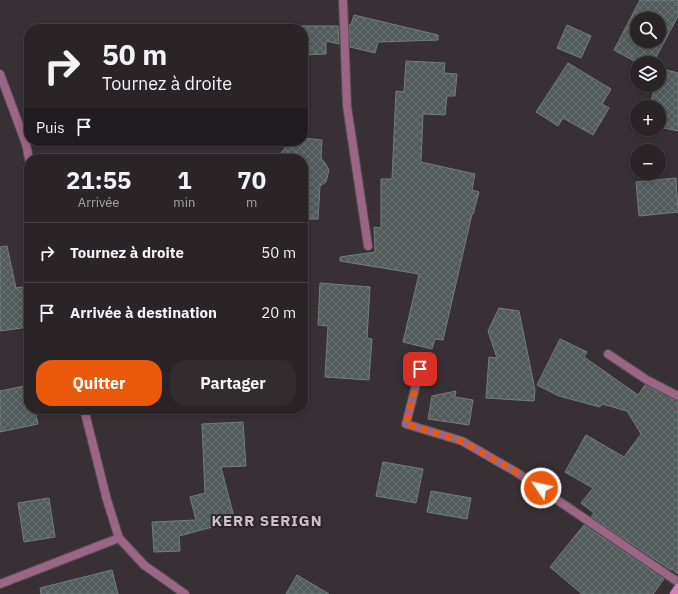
<!DOCTYPE html>
<html lang="fr">
<meta charset="utf-8">
<style>
:root{--surface:#2a2427;--page:#322c2f;--text:#f1f3f6;--muted:#a5a4a7;--line:#464144;--accent:#ea580c}
body{margin:0;font-family:"IBM Plex Sans",sans-serif;background:var(--page);color:var(--text);height:100vh;display:flex;flex-direction:column;font-size:15px;white-space:nowrap}
*{box-sizing:border-box;margin:0}
p{font-size:13px;color:var(--muted)}
.icon{flex:none;width:22px;height:22px;fill:none;stroke:currentColor;stroke-width:2;stroke-linecap:round;stroke-linejoin:round}
.map{position:relative;flex:1;overflow:hidden}
.details{position:absolute;left:24px;top:154px;width:284px;height:260px;display:flex;flex-direction:column;background:var(--surface);border-radius:16px;box-shadow:0 2px 6px #0003,0 0 0 1px var(--line)}
.details>*{flex:none}
.top-card{position:absolute;left:24px;top:24px;width:284px;height:122px;border-radius:16px;box-shadow:0 2px 6px #0003,0 0 0 1px var(--line);background:#2a2427;color:var(--text);overflow:hidden}
.tools{position:absolute;left:630px;top:12px;display:grid;gap:8px}
.tools a{display:grid;place-items:center;width:36px;height:36px;border-radius:50%;background:var(--surface);box-shadow:0 2px 6px #0003,0 0 0 1px var(--line);font-size:20px}
.pin{position:absolute;display:grid;place-items:center;width:34px;height:34px;color:#fff;margin:-17px;border-radius:8px;box-shadow:0 2px 6px #0006}
.me{position:absolute;width:44px;margin:-22px;rotate:304deg;stroke-linejoin:round;filter:drop-shadow(0 0 3px #0008)}
.turn{display:flex;align-items:center;gap:14px;height:84px;padding:0 12px;font-size:18px}
.turn .icon{width:52px;height:52px;stroke-width:2.5}
.turn b{display:block;font-size:28px;line-height:34px}
.then{display:flex;align-items:center;height:38px;padding:0 12px;background:#0003;gap:8px;font-size:15px}
.eta{display:flex;justify-content:space-evenly;align-items:center;height:68px;text-align:center}
.eta b{font-size:24px;font-weight:700;line-height:28px}
.button{display:flex;gap:8px;margin-top:auto;padding:8px 12px}
.button a{flex:1;height:46px;border-radius:16px;background:var(--accent);color:#fff;font-size:16px;font-weight:700;line-height:46px;text-align:center}
.button a+a{background:var(--page);color:var(--text)}
ul{padding:0;list-style:none}
li{display:flex;align-items:center;gap:12px;height:60px;padding:0 12px;border-top:1px solid var(--line)}
li div{flex:1}
li b{display:block;font-size:15px}
li em{font-style:normal}
.map>svg:first-child{display:block}
.building{fill:url(#building-cross-hatch);stroke:#737e7e;fill-rule:evenodd}
.lines{fill:none;stroke-linecap:round;stroke-linejoin:round}
.lane-casing{stroke:#534c4f;stroke-width:10}
.street-casing{stroke:#534c4f;stroke-width:10}
.secondary-casing{stroke:#534c4f;stroke-width:10}
.lane{stroke:#9a6586;stroke-width:8}
.street{stroke:#9a6586;stroke-width:8}
.secondary{stroke:#d47fb5;stroke-width:8}
.route{stroke:#ea580c;stroke-width:7;stroke-dasharray:0 12.6}
.labels{text-anchor:middle;stroke-width:4;stroke-linejoin:round;paint-order:stroke}
.district-label{font-size:15px;font-weight:bold;letter-spacing:1px;fill:#cbc1c7;stroke:#2e262a}
</style>
<div class="map">
<svg width="678" height="594" viewBox="0 0 678 594">
<defs>
<pattern id="building-cross-hatch" width="8" height="8" patternUnits="userSpaceOnUse"><rect width="8" height="8" fill="#515b5b"/><path d="M0 0l8 8M0 8l8-8" fill="none" stroke="#6a7272"/></pattern>
</defs>
<rect width="100%" height="100%" fill="#383034"/>
<!-- building -->
<g class="building">
<path d="M 640,0 L 678,0 L 678,16 L 653,63 L 638,63 L 614,50 ZM 637,19 L 659,19 L 659,41 L 637,41 Z"/>
<polygon points="354,15 438,35 438,40 378,42 375,53 350,47 349,25 351,25"/>
<polygon points="567,25 591,36 581,58 557,48"/>
<polygon points="291,26 338,26 339,44 326,41 326,54 303,55 303,29 290,29"/>
<polygon points="406,61 445,63 444,73 457,74 455,96 447,96 445,115 423,114 421,162 475,174 472,190 479,192 473,214 472,214 443,340 435,339 432,349 403,342 419,274 340,261 340,257 375,252 374,227 381,228 381,179 392,179 396,91 404,92"/>
<polygon points="568,63 611,89 602,104 609,108 593,135 563,118 558,126 536,112"/>
<polygon points="659,68 678,73 678,131 659,127 659,107 650,107 655,85 659,85"/>
<polygon points="303,138 322,140 321,158 325,163 329,170 326,182 320,186 318,219 303,219 303,159 276,159 291,141 303,141"/>
<polygon points="676,178 678,212 639,216 636,182"/>
<polygon points="7,246 16,288 29,286 29,327 0,331 0,247"/>
<polygon points="320,283 370,287 367,338 372,339 369,380 325,377 328,326 318,325"/>
<polygon points="499,308 519,311 535,390 534,401 486,398 489,357 497,358 488,331"/>
<polygon points="560,339 587,352 584,357 638,395 645,385 678,401 678,574 672,569 671,570 591,517 594,513 581,503 593,488 565,472 586,435 624,457 641,434 627,411 602,404 600,407 559,396 537,385"/>
<polygon points="29,385 29,409 35,409 38,424 0,432 0,391"/>
<polygon points="456,391 455,397 473,400 469,425 428,419 432,396"/>
<polygon points="243,422 246,466 221,467 235,521 179,536 180,551 154,552 152,522 196,520 190,497 205,493 202,424"/>
<polygon points="383,462 423,469 416,503 376,496"/>
<polygon points="431,491 471,498 467,519 427,512"/>
<polygon points="49,498 55,537 24,542 18,503"/>
<polygon points="584,525 664,579 653,594 582,594 550,567"/>
<polygon points="112,570 118,594 41,594 40,588"/>
<polygon points="297,575 329,594 286,594"/>
</g>
<g class="lines">
<defs>
<polyline id="lane" points="608,354 647,380 678,396"/>
<g id="street">
<polyline points="343,0 347,106 368,246"/>
<polyline points="0,74 26,144 29,159"/>
<polyline points="420,369 406,424 462,441 516,472 678,582"/>
<polyline points="84,409 107,500 119,538 144,565 185,594"/>
<polyline points="0,584 119,538"/>
</g>
<polyline id="secondary" points="674,594 678,588"/>
</defs>
<!-- lane casing -->
<use href="#lane" class="lane-casing"/>
<!-- street casing -->
<use href="#street" class="street-casing"/>
<!-- secondary casing -->
<use href="#secondary" class="secondary-casing"/>
<!-- lane -->
<use href="#lane" class="lane"/>
<!-- street -->
<use href="#street" class="street"/>
<!-- secondary -->
<use href="#secondary" class="secondary"/>
</g>
<g class="lines">
<!-- route -->
<polyline class="route" points="420,369 406,424 462,441 516,472 541,488"/>
</g>
<g class="labels">
<!-- district labels -->
<g class="district-label">
<text x="267" y="526">KERR SERIGN</text>
</g>
</g>
</svg>
<div class="tools">
<a><svg class="icon" aria-label="search" viewBox="0 0 24 24"><circle cx="10" cy="10" r="6"/><path d="M15 15l6 6"/></svg></a>
<a><svg class="icon" aria-label="layers" viewBox="0 0 24 24"><path d="M12 4l9 5-9 5-9-5zM3 14l9 5 9-5"/></svg></a>
<a>+</a>
<a>−</a>
</div>
<div class="pin" style="left:420px;top:369px;background:#d93025"><svg class="icon" aria-label="arrive" viewBox="0 0 24 24"><path d="M6 21V4h12l-3 4 3 4H6"/></svg></div>
<svg class="me" style="left:541px;top:488px" viewBox="-20 -20 40 40"><circle r="17" fill="#ea580c" stroke="#fff" stroke-width="3"/><path d="M0-11L8 9 0 5-8 9z" fill="#fff"/></svg>
<div class="top-card">
<div class="turn"><svg class="icon" aria-label="right" viewBox="0 0 24 24"><path d="M7 20v-9h11M14 6l5 5-5 5"/></svg><div><b>50 m</b>Tournez à droite</div></div>
<div class="then">Puis<svg class="icon" aria-label="arrive" viewBox="0 0 24 24"><path d="M6 21V4h12l-3 4 3 4H6"/></svg></div>
</div>
<section class="details">
<div class="eta">
<div><b>21:55</b><p>Arrivée</p></div>
<div><b>1</b><p>min</p></div>
<div><b>70</b><p>m</p></div>
</div>
<ul>
<li><svg class="icon" aria-label="right" viewBox="0 0 24 24"><path d="M7 20v-9h11M14 6l5 5-5 5"/></svg><div><b>Tournez à droite</b></div><em>50 m</em></li>
<li><svg class="icon" aria-label="arrive" viewBox="0 0 24 24"><path d="M6 21V4h12l-3 4 3 4H6"/></svg><div><b>Arrivée à destination</b></div><em>20 m</em></li>
</ul>
<div class="button"><a>Quitter</a><a>Partager</a></div>
</section>
</div>
